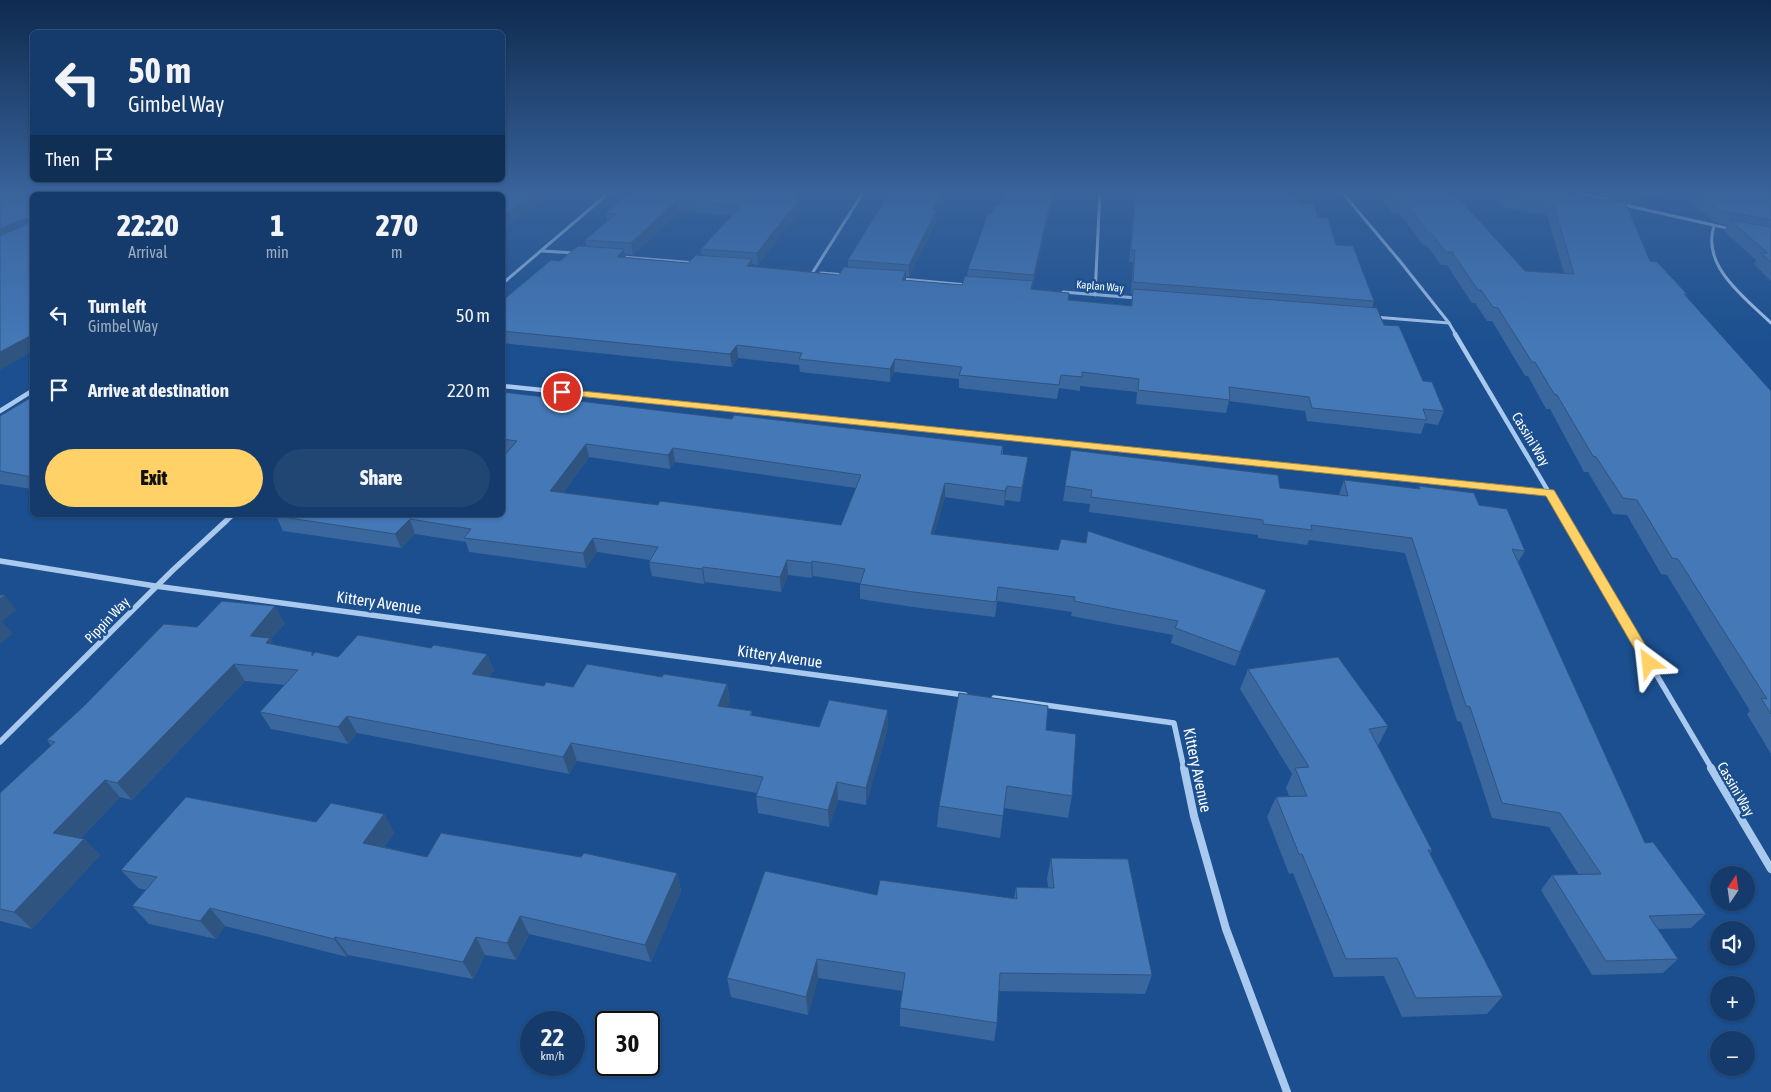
<!DOCTYPE html>
<meta charset="utf-8">
<style>
:root{--surface:#143b6b;--page:#214673;--text:#f1f3f6;--muted:#9dadc1;--line:#33557e;--accent:#ffd166}
body{margin:0;font-family:"Asap Condensed",sans-serif;background:var(--page);color:var(--text);height:100vh;display:flex;flex-direction:column;font-size:19px;white-space:nowrap}
*{box-sizing:border-box;margin:0}
p{font-size:16px;color:var(--muted)}
.icon{flex:none;width:28px;height:28px;fill:none;stroke:currentColor;stroke-width:2;stroke-linecap:round;stroke-linejoin:round}
.map{position:relative;flex:1;overflow:hidden}
.side{position:absolute;left:30px;top:192px;width:475px;height:325px;display:flex;flex-direction:column;background:var(--surface);border-radius:8px;box-shadow:0 1px 4px #0004,0 0 0 1px var(--line)}
.side>*{flex:none}
.guide{position:absolute;left:30px;top:30px;width:475px;height:152px;border-radius:8px;box-shadow:0 1px 4px #0004,0 0 0 1px var(--line);background:#143b6b;color:var(--text);overflow:hidden}
.needle{width:32px;rotate:13deg}
.controls{position:absolute;left:1710px;top:866px;display:grid;gap:10px}
.controls a{display:grid;place-items:center;width:45px;height:45px;border-radius:50%;background:var(--surface);box-shadow:0 1px 4px #0004,0 0 0 1px var(--line);font-size:25px}
.speed{position:absolute;left:520px;top:1011px;display:flex;gap:10px;font-size:25px;font-weight:700;text-align:center}
.speed>*{display:grid;place-content:center;width:65px;height:65px;border-radius:50%;background:var(--surface);box-shadow:0 1px 4px #0004,0 0 0 1px var(--line);line-height:1}
.speed small{font-size:12px;font-weight:400}
.speed .limit{border:2px solid #111;border-radius:8px;background:#fff;color:#111}
.pin{position:absolute;display:grid;place-items:center;width:42px;height:42px;color:#fff;margin:-21px;border:2px solid #fff;border-radius:50%;box-shadow:0 1px 5px #0007}
.me{position:absolute;width:55px;margin:-28px;rotate:330deg;stroke-linejoin:round;filter:drop-shadow(0 0 4px #0008)}
.turn{display:flex;align-items:center;gap:18px;height:105px;padding:0 15px;font-size:22px}
.turn .icon{width:65px;height:65px;stroke-width:2.5}
.turn b{display:block;font-size:35px;line-height:42px}
.then{display:flex;align-items:center;height:48px;padding:0 15px;background:#0003;gap:10px;font-size:19px}
.eta{display:flex;justify-content:space-evenly;align-items:center;height:85px;text-align:center}
.eta b{font-size:30px;font-weight:800;line-height:35px}
.button{display:flex;gap:10px;margin-top:auto;padding:10px 15px}
.button a{flex:1;height:58px;border-radius:30px;background:var(--accent);color:#111;font-size:20px;font-weight:800;line-height:58px;text-align:center}
.button a+a{background:var(--page);color:var(--text)}
ul{padding:0;list-style:none}
li{display:flex;align-items:center;gap:15px;height:75px;padding:0 15px}
li div{flex:1}
li b{display:block;font-size:19px}
li em{font-style:normal}
.map>svg:first-child{display:block}
.lines{fill:none;stroke-linecap:round;stroke-linejoin:round}
.street-far3{stroke:#a9c9ee;stroke-width:3}
.street-far2{stroke:#a9c9ee;stroke-width:4.5}
.street-far1{stroke:#a9c9ee;stroke-width:5.5}
.street{stroke:#a9c9ee;stroke-width:8}
.wall{fill:#3a679d;fill-rule:evenodd}
.shaded-wall{fill:#305480}
.building{fill:#4478b7;stroke:#305480;fill-rule:evenodd}
.route{fill:#ffd166;stroke:#a68842}
.labels{text-anchor:middle;stroke-width:5;stroke-linejoin:round;paint-order:stroke}
.far-street-label{font-size:11px;fill:#fff;stroke:#1b4f8f}
.street-label{font-size:14px;fill:#fff;stroke:#1b4f8f}
.near-street-label{font-size:16px;fill:#fff;stroke:#1b4f8f}
</style>
<div class="map">
<svg width="1771" height="1092" viewBox="0 0 1771 1092">
<rect width="100%" height="100%" fill="#1b4f8f"/>
<g class="lines">
<!-- street-far3 -->
<g class="street-far3">
<polyline points="1341,191 1399,260 1449,323 1456,335"/>
<polyline points="1572,191 1610,201"/>
<polyline points="1620,204 1731,229"/>
<path d="M 1714,226 C 1701,266 1745,298 1771,323"/>
<polyline points="542,251 576,253"/>
<polyline points="622,257 696,263"/>
<polyline points="813,272 864,191"/>
<polyline points="821,273 845,275"/>
<polyline points="901,279 967,285"/>
<polyline points="502,284 611,191"/>
<polyline points="1063,292 1137,298"/>
<polyline points="1095,295 1100,191"/>
<polyline points="1374,317 1449,323"/>
</g>
<!-- street-far2 -->
<g class="street-far2">
<polyline points="1455,334 1567,523"/>
<polyline points="502,386 1550,493"/>
<polyline points="0,411 32,391"/>
<polyline points="224,523 233,515"/>
</g>
<!-- street-far1 -->
<g class="street-far1">
<polyline points="1566,521 1712,769"/>
<polyline points="0,561 155,586 965,695"/>
<polyline points="994,698 1174,723 1184,769"/>
<polyline points="0,742 173,570 226,521"/>
</g>
<!-- street -->
<g class="street">
<polyline points="1184,768 1194,816 1226,929 1287,1092"/>
<polyline points="1711,768 1771,869"/>
</g>
</g>
<!-- wall -->
<g class="wall">
<path d="M 631,191 L 812,191 L 800,204 L 801,209 L 758,265 L 752,264 L 752,266 L 839,275 L 848,267 L 848,260 L 890,191 L 947,191 L 937,211 L 937,220 L 909,277 L 906,276 L 906,280 L 962,285 L 967,276 L 968,269 L 991,214 L 999,206 L 1005,191 L 1055,191 L 1046,227 L 1032,289 L 1068,300 L 1131,306 L 1132,294 L 1131,294 L 1133,262 L 1129,262 L 1135,191 L 1295,191 L 1298,203 L 1318,217 L 1374,301 L 1372,308 L 1444,411 L 1438,425 L 1425,423 L 1421,434 L 1307,421 L 1305,411 L 1229,401 L 1226,413 L 1136,404 L 1137,392 L 1080,386 L 1080,391 L 1059,388 L 1057,399 L 959,388 L 959,379 L 894,372 L 890,382 L 800,372 L 799,365 L 738,358 L 732,367 L 502,343 L 502,301 L 560,261 L 587,247 L 585,240 L 607,221 L 606,213 ZM 679,211 L 732,216 L 701,249 L 702,256 L 688,263 L 626,257 L 625,254 L 633,255 Z"/>
<polygon points="1378,191 1452,191 1525,271 1564,273 1547,215 1504,208 1496,191 1571,191 1574,196 1650,261 1687,294 1686,296 1771,391 1771,754 1747,714 1750,711 1667,575 1661,574 1627,515 1613,514 1588,472 1584,472 1550,409 1546,409 1528,376 1525,376 1492,321 1487,321 1475,303 1472,303 1447,265 1441,265 1427,246 1423,245 1400,214 1391,213"/>
<polygon points="1635,191 1771,191 1771,281 1754,264 1756,260 1724,231 1727,225 1714,222 1690,200 1637,194"/>
<path d="M 502,392 L 732,419 L 1003,446 L 1003,454 L 1026,471 L 1020,502 L 1005,500 L 1004,506 L 945,497 L 934,534 L 1058,550 L 1086,543 L 1088,531 L 1266,590 L 1261,605 L 1235,666 L 1171,643 L 1173,635 L 1071,616 L 1072,612 L 997,601 L 995,617 L 913,607 L 860,599 L 860,583 L 813,576 L 812,578 L 788,575 L 781,592 L 705,582 L 704,584 L 652,576 L 649,562 L 650,560 L 597,552 L 586,568 L 469,552 L 466,542 L 415,534 L 401,548 L 283,531 L 276,516 L 502,515 L 507,453 L 502,452 ZM 589,457 L 670,469 L 675,462 L 856,488 L 841,525 L 658,505 L 563,493 Z"/>
<polygon points="32,397 32,489 0,484 0,416"/>
<polygon points="1071,450 1280,488 1339,495 1339,494 1344,480 1418,489 1419,486 1479,505 1525,551 1518,562 1645,843 1706,914 1691,928 1658,929 1678,959 1663,973 1592,975 1541,890 1552,875 1579,875 1549,827 1492,818 1461,722 1457,721 1405,553 1309,540 1307,545 1258,538 1258,535 1089,512 1090,504 1063,501"/>
<polygon points="285,623 271,639 274,645 314,654 338,657 431,648 487,654 494,671 489,677 544,686 573,687 662,677 727,684 730,702 727,707 752,711 752,716 819,727 888,727 866,805 838,800 829,827 758,813 756,796 757,793 577,761 569,774 357,733 348,744 271,729 260,712 285,685 245,681 132,800 120,797 81,838 84,839 100,855 32,929 0,921 0,793 51,746 47,740 197,627"/>
<polygon points="1248,669 1388,726 1378,746 1432,850 1430,854 1503,996 1487,1014 1402,1017 1384,976 1334,977 1293,873 1289,874 1267,817 1276,797 1289,796 1286,788 1292,774 1240,689"/>
<polygon points="1046,730 1072,796 1068,818 1004,808 1000,838 937,827 939,806"/>
<polygon points="384,814 394,833 384,847 427,857 581,857 677,873 681,891 651,962 529,934 516,960 485,955 473,979 348,955 347,957 225,926 216,939 149,924 132,906 146,890 138,888 121,870 316,822"/>
<polygon points="1051,858 1152,975 1145,994 999,991 997,1023 994,1041 900,1026 900,1008 902,991 818,978 808,1015 731,997 727,978 877,895 1014,899 1016,887 1048,888 1047,878"/>
</g>
<!-- shaded-wall -->
<g class="shaded-wall">
<polygon points="537,191 554,191 502,230 502,216"/>
<polygon points="802,191 812,191 800,204 801,209 758,265 757,253 796,198"/>
<polygon points="943,191 947,191 937,211 937,220 909,277 909,265 933,209"/>
<polygon points="1054,191 1055,191 1046,227 1033,287 1034,275 1047,216"/>
<polygon points="677,200 679,211 633,255 631,243"/>
<polygon points="25,218 31,229 0,243 0,229"/>
<polygon points="624,249 626,261 617,257"/>
<polygon points="752,259 753,271 747,266"/>
<polygon points="906,271 906,283 902,280"/>
<polygon points="32,335 32,352 0,370 0,352"/>
<polygon points="737,345 738,358 732,367 730,354"/>
<polygon points="895,359 894,372 890,382 890,369"/>
<polygon points="586,444 589,457 554,505 550,491"/>
<polygon points="673,448 675,462 670,469 668,455"/>
<polygon points="1028,457 1026,471 1020,502 1022,488"/>
<polygon points="945,483 945,497 930,548 931,534"/>
<polygon points="1007,486 1005,500 1004,506 1005,491"/>
<polygon points="410,519 415,534 401,548 395,534"/>
<polygon points="593,538 597,552 586,568 583,553"/>
<polygon points="787,560 788,575 781,592 780,577"/>
<polygon points="812,561 813,576 812,578 811,563"/>
<polygon points="703,567 705,582 704,584 702,569"/>
<polygon points="1266,590 1261,605 1235,666 1240,652"/>
<polygon points="5,595 16,610 2,621 13,634 0,644 0,599"/>
<polygon points="275,606 285,623 271,639 280,655 250,636"/>
<polygon points="487,654 494,671 479,691 472,674"/>
<polygon points="234,664 245,681 132,800 117,783"/>
<polygon points="727,684 730,702 720,723 718,706"/>
<polygon points="888,710 888,727 866,805 866,788"/>
<polygon points="347,716 357,733 348,744 338,727"/>
<polygon points="571,743 577,761 569,774 563,757"/>
<polygon points="105,780 120,797 69,850 53,833"/>
<polygon points="837,782 838,800 829,827 828,810"/>
<polygon points="384,814 394,833 374,861 363,843"/>
<polygon points="84,839 100,855 32,929 14,912"/>
<polygon points="677,873 681,891 651,962 645,945"/>
<polygon points="210,908 225,926 216,939 200,921"/>
<polygon points="520,916 529,934 516,960 507,943"/>
<polygon points="335,937 348,955 347,957 334,939"/>
<polygon points="476,937 485,955 473,979 463,962"/>
<polygon points="817,959 818,978 808,1015 806,997"/>
</g>
<!-- building -->
<g class="building">
<polygon points="0,191 537,191 502,216 502,195 32,195 32,335 0,352 0,236 27,224 29,220 25,218 0,229"/>
<polygon points="631,191 802,191 796,198 800,198 757,253 701,249 741,206 677,200 631,243 585,240 616,214 606,213"/>
<polygon points="890,191 943,191 933,209 937,210 909,265 848,260"/>
<polygon points="1005,191 1054,191 1047,216 1034,275 968,269 988,214 991,214 995,206 999,206"/>
<polygon points="1136,191 1295,191 1298,203 1314,204 1318,217 1328,218 1336,245 1353,246 1374,301 1133,282 1135,250 1131,250"/>
<polygon points="1389,191 1452,191 1525,271 1574,274 1553,203 1508,197 1506,191 1571,191 1574,196 1625,202 1650,261 1657,262 1687,294 1684,294 1771,391 1771,714 1761,698 1767,699 1678,559 1672,558 1637,500 1623,498 1596,457 1593,456 1557,395 1554,394 1535,362 1532,362 1498,308 1493,307 1481,290 1478,290 1452,252 1446,252 1431,233 1428,233 1405,202 1395,202"/>
<polygon points="1698,191 1771,191 1771,220 1720,211"/>
<polygon points="1730,220 1771,227 1771,262 1761,253 1768,253"/>
<polygon points="578,246 624,249 617,257 688,263 696,255 752,259 747,266 839,275 844,267 906,271 902,280 962,285 965,276 1033,281 1031,289 1069,293 1068,300 1132,306 1133,289 1377,308 1384,325 1399,326 1423,381 1432,382 1444,411 1423,409 1427,420 1312,408 1309,397 1229,387 1230,400 1138,390 1139,379 1082,372 1082,377 1061,375 1059,385 959,375 962,367 895,359 890,369 799,359 802,353 737,345 730,354 502,331 502,301 551,260 560,261"/>
<path d="M 502,392 L 732,419 L 734,415 L 1003,446 L 1001,454 L 1028,457 L 1022,488 L 1007,486 L 1005,491 L 945,483 L 931,534 L 1058,550 L 1061,539 L 1086,543 L 1088,531 L 1266,590 L 1240,652 L 1175,628 L 1178,621 L 1074,601 L 1075,597 L 998,587 L 996,602 L 913,592 L 860,584 L 865,569 L 812,561 L 811,563 L 787,560 L 780,577 L 703,567 L 702,569 L 649,562 L 658,547 L 593,538 L 583,553 L 464,538 L 471,529 L 410,519 L 395,534 L 276,516 L 277,515 L 502,515 L 502,458 L 517,441 L 502,439 ZM 586,444 L 668,455 L 673,448 L 861,475 L 841,525 L 660,501 L 658,505 L 550,491 Z"/>
<polygon points="32,397 32,477 0,471 0,416"/>
<polygon points="1071,450 1278,475 1280,488 1348,496 1344,480 1420,489 1419,486 1474,493 1479,505 1507,509 1525,551 1512,549 1645,843 1653,842 1706,914 1649,916 1678,959 1606,961 1552,875 1601,874 1560,813 1502,803 1470,707 1466,706 1412,538 1311,525 1312,530 1263,524 1263,520 1091,497 1092,490 1065,486"/>
<polygon points="0,595 5,595 0,599"/>
<polygon points="222,601 275,606 250,636 270,638 266,643 312,652 312,656 315,652 338,657 358,635 431,648 434,645 487,654 472,674 544,686 546,682 573,687 587,664 662,677 664,674 727,684 718,706 752,711 750,715 819,727 829,700 888,710 866,788 837,782 828,810 756,796 763,777 571,743 563,757 347,716 338,727 260,712 298,670 234,664 117,783 105,780 53,833 84,839 14,912 0,909 0,793 55,742 47,740 84,706 164,624 197,627"/>
<polygon points="1338,657 1388,726 1369,729 1432,850 1428,850 1503,996 1416,998 1397,958 1346,959 1302,854 1299,854 1276,797 1307,796 1295,768 1309,767 1248,669"/>
<polygon points="959,693 1048,706 1046,730 1076,734 1072,796 1007,786 1003,816 939,806"/>
<polygon points="186,797 316,822 331,803 384,814 363,843 427,857 441,833 581,857 584,853 677,873 645,945 520,916 507,943 476,937 463,962 335,937 334,939 210,908 200,921 132,906 157,877 121,870"/>
<polygon points="1051,858 1128,859 1152,975 1000,973 997,1023 900,1008 905,973 817,959 806,997 727,978 765,871 877,895 880,880 1017,899 1016,887 1054,888"/>
</g>
<!-- sky -->
<linearGradient id="sky" x2="0" y2="1"><stop stop-color="#0f2b4f"/><stop offset="0.56" stop-color="#39639b"/><stop offset="1" stop-color="#39639b" stop-opacity="0"/></linearGradient>
<rect width="1771" height="344" fill="url(#sky)"/>
<!-- route -->
<polygon class="route" points="562,389 1554,490 1656,663 1654,667 1645,667 1546,496 558,394 558,390"/>
<g class="labels">
<!-- far-street labels -->
<g class="far-street-label">
<text transform="translate(1100 286) rotate(5)" y="4">Kaplan Way</text>
</g>
<!-- street labels -->
<g class="street-label">
<text transform="translate(1531 439) rotate(59)" y="5">Cassini Way</text>
<text transform="translate(107 620) rotate(-46)" y="5">Pippin Way</text>
<text transform="translate(1736 789) rotate(60)" y="5">Cassini Way</text>
</g>
<!-- near-street labels -->
<g class="near-street-label">
<text transform="translate(379 602) rotate(8)" y="6">Kittery Avenue</text>
<text transform="translate(780 656) rotate(8)" y="6">Kittery Avenue</text>
<text transform="translate(1198 770) rotate(78)" y="6">Kittery Avenue</text>
</g>
</g>
</svg>
<div class="controls">
<a><svg class="needle" viewBox="-14 -14 28 28"><path d="M0-13l5 13h-10z" fill="#e53935"/><path d="M0 13l5-13h-10z" fill="#9dadc1"/></svg></a>
<a><svg class="icon" aria-label="sound" viewBox="0 0 24 24"><path d="M4 9h4l5-4v14l-5-4H4zM17 9q2 3 0 6"/></svg></a>
<a>+</a>
<a>−</a>
</div>
<div class="speed"><div>22<small>km/h</small></div><div class="limit">30</div></div>
<div class="pin" style="left:562px;top:392px;background:#d93025"><svg class="icon" aria-label="arrive" viewBox="0 0 24 24"><path d="M6 21V4h12l-3 4 3 4H6"/></svg></div>
<svg class="me" style="left:1649px;top:663px" viewBox="-20 -20 40 40"><path d="M0-17L14 15 0 8-14 15z" fill="#ffd166" stroke="#fff" stroke-width="4"/></svg>
<div class="guide">
<div class="turn"><svg class="icon" aria-label="left" viewBox="0 0 24 24"><path d="M17 20v-9H6M10 6l-5 5 5 5"/></svg><div><b>50 m</b>Gimbel Way</div></div>
<div class="then">Then<svg class="icon" aria-label="arrive" viewBox="0 0 24 24"><path d="M6 21V4h12l-3 4 3 4H6"/></svg></div>
</div>
<section class="side">
<div class="eta">
<div><b>22:20</b><p>Arrival</p></div>
<div><b>1</b><p>min</p></div>
<div><b>270</b><p>m</p></div>
</div>
<ul>
<li><svg class="icon" aria-label="left" viewBox="0 0 24 24"><path d="M17 20v-9H6M10 6l-5 5 5 5"/></svg><div><b>Turn left</b><p>Gimbel Way</p></div><em>50 m</em></li>
<li><svg class="icon" aria-label="arrive" viewBox="0 0 24 24"><path d="M6 21V4h12l-3 4 3 4H6"/></svg><div><b>Arrive at destination</b></div><em>220 m</em></li>
</ul>
<div class="button"><a>Exit</a><a>Share</a></div>
</section>
</div>
